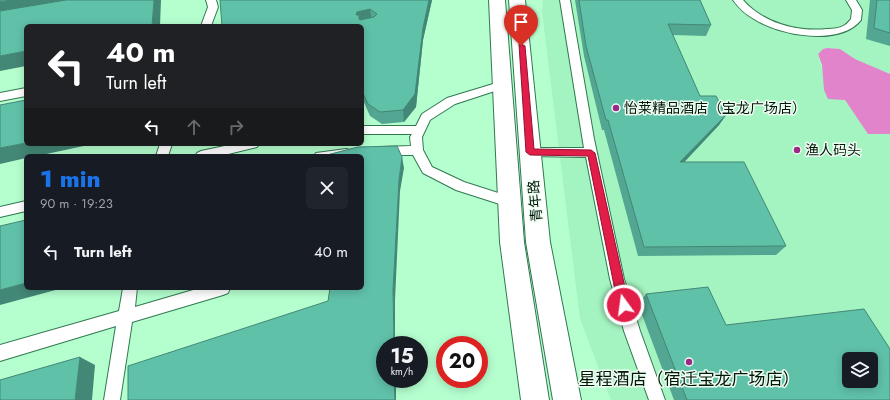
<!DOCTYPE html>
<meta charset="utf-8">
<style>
:root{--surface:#171b24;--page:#20242c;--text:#f1f3f6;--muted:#9ea1a6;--accent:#1a73e8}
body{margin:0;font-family:Jost,"Noto Sans SC",sans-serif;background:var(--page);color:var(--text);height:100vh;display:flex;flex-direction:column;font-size:15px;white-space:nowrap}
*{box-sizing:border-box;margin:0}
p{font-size:13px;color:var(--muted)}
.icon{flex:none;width:22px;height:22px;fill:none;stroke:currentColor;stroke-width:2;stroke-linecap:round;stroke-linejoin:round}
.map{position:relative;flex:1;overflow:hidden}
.details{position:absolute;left:24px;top:154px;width:340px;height:136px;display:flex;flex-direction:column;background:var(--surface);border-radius:6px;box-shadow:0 2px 10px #0003}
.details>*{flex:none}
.banner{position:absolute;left:24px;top:24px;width:340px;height:122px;border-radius:6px;box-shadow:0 2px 10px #0003;background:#202124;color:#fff;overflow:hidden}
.controls{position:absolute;left:842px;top:352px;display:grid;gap:8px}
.controls a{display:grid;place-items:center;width:36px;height:36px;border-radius:6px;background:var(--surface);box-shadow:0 2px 10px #0003;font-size:20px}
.speed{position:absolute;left:376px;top:336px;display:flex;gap:8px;font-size:20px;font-weight:700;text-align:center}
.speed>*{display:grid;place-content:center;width:52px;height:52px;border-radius:50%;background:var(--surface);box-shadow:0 2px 10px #0003;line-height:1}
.speed small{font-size:10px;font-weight:400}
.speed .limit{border:6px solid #d22;background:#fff;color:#111}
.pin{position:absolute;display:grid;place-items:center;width:34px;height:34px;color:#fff;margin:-41px -17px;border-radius:50% 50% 50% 0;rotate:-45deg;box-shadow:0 0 4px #0007}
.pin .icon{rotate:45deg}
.me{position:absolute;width:44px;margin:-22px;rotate:346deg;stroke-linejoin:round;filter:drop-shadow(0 0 3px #0008)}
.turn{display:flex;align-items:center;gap:14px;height:84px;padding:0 16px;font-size:18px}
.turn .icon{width:52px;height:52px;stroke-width:2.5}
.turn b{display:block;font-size:28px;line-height:34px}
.lanes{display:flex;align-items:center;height:38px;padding:0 16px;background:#0003;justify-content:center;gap:20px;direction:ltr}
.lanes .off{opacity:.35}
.round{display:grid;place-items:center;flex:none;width:42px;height:42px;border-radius:6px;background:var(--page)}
.overview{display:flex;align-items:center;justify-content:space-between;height:68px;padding:0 16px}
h1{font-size:24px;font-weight:800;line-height:30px;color:var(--accent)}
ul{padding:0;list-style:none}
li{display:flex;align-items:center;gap:12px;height:60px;padding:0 16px}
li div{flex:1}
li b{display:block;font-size:15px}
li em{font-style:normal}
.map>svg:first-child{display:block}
.built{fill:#a3f4c0;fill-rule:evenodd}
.water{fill:#e184cc}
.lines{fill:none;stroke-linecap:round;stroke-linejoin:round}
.service-casing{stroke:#30784f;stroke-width:2}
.tertiary-casing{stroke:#30784f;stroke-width:2}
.service{fill:#fff;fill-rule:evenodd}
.tertiary{fill:#fff;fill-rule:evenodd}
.wall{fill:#53a691}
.shaded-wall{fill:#438776}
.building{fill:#60c1a9;stroke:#438776;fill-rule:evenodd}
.route{fill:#e11d48;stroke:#92132f}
.poi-dot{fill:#9a2987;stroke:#eefcf2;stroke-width:1.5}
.labels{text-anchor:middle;stroke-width:3;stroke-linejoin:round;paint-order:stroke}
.poi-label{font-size:14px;fill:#001707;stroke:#eefcf2;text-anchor:start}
.street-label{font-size:14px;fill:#001707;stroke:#eefcf2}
.near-poi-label{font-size:17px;fill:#001707;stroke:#eefcf2}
</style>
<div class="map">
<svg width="890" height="400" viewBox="0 0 890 400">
<rect width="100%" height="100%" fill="#b5ffcf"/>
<!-- built -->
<path class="built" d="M 543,0 L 890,0 L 890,74 L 855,59 L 840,49 L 827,48 L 823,49 L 818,54 L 824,77 L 845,100 L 868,134 L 890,134 L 890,400 L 611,400 L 580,319 L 542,12 ZM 849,359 L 871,359 L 871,381 L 849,381 Z"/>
<!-- water -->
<polygon class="water" points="827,48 840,49 855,59 890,74 890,134 868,134 845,100 828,99 824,90 822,65 818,54 823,49"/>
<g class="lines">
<defs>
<g id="service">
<polygon points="206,0 216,0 218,7 211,26 201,26 208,7"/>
<polygon points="560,0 570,0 594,139 624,279 640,331 665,400 649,400 624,331 610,279 586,157 530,156 526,155 524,152 526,149 530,148 584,148"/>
<path d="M 733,0 L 743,0 C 763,23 797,32 827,29 C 833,29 840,28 845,25 C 847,24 849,21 851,19 L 852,10 L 846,0 L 856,0 L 862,10 L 861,20 C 839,47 779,35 754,19 C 745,14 739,8 733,0 Z"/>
<polygon points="503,81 507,83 508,85 507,87 455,104 430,120 422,137 423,150 432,167 464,182 514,198 516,202 514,206 509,207 456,190 423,173 413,155 382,155 378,154 376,151 378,148 382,147 411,146 410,137 412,134 362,134 362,126 416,126 422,114 447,98"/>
<polygon points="26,88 26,96 0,101 0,93"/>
<polygon points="160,144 172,144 168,156 156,156"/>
<polygon points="234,144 259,144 257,147 220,156 195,156 197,153 201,151"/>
<polygon points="346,149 350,150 352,153 350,156 314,156 316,153"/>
<polygon points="26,201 26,211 0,217 0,207"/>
<polygon points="123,288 137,288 135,307 200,288 230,288 228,293 223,295 132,322 120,400 104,400 116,326 0,361 0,345 119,311"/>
</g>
<g id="tertiary">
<polygon points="489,0 505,0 524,242 549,400 521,400 500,242"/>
<polygon points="509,0 525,0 550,242 581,400 553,400 526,242"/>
</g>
</defs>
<!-- service casing -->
<use href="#service" class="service-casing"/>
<!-- tertiary casing -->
<use href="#tertiary" class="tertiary-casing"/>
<!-- service -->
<use href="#service" class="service"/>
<!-- tertiary -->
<use href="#tertiary" class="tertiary"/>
</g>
<!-- wall -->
<g class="wall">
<polygon points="220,0 432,0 423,40 416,107 404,122 382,124 370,116 362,98 362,26"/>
<polygon points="575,0 700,0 711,25 706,36 673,35 700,96 726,115 719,125 684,162 786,246 776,255 638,256 604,130 602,130 584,56"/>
<polygon points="870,0 890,0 890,46 866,39"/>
<polygon points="646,294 726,325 890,400 674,400 638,304"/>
</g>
<!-- shaded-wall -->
<g class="shaded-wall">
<polygon points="11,0 101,0 0,16 0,2"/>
<polygon points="154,0 161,0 160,26 152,26"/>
<polygon points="429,0 432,0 423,40 416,107 404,122 403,110"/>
<polygon points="370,9 372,22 359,24 356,15 357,12"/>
<polygon points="26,51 26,66 0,71 0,56"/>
<polygon points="726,115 719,125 674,173 680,162"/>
<polygon points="26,143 26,144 93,144 37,156 26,156 26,158 0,164 0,148"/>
<polygon points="402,157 404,168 400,191 395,300 395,345 394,345 393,290 399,180"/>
<polygon points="26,283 26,288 63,288 0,305 0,290"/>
<polygon points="80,357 95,365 92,400 75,400"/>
<polygon points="394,379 396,379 396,400 395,400"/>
</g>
<!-- building -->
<g class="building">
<polygon points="0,0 11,0 0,2"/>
<polygon points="66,0 154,0 152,26 26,26 26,51 0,56 0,11"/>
<path d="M 220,0 L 429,0 L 423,28 L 415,94 L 403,110 L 380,112 L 368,104 L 362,91 L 362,26 L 222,26 ZM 370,9 L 377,14 L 374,17 L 360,20 L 359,19 L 359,15 L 356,15 L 357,12 Z"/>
<polygon points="579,0 700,0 711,25 668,24 700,96 716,96 726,115 680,162 744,162 786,246 644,247 608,120 606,120 586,46"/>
<polygon points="877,0 890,0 890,33 874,28"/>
<polygon points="26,100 26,143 0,148 0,105"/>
<polygon points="397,146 402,157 399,180 393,290 394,345 385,345 385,379 394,379 395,400 128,400 128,366 328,301 330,288 362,288 362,156 323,156 358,147"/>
<polygon points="26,220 26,283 0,290 0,226"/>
<path d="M 708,287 L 726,325 L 864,309 L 890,349 L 890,400 L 687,400 L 646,294 ZM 849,359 L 871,359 L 871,381 L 849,381 Z"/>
<polygon points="80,357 75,400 0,400 0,380"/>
</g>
<!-- route -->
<polygon class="route" points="519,44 521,44 525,46 534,149 591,150 595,153 629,305 627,309 624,310 620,309 618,305 588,156 530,155 526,152"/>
<!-- markers -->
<g class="poi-dot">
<circle cx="616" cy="108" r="4"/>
<circle cx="797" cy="150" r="4"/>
<circle cx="689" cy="362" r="4"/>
</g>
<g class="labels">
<!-- poi labels -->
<g class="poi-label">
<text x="624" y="113">怡莱精品酒店（宝龙广场店）</text>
<text x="805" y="155">渔人码头</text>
</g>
<!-- street labels -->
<g class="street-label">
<text transform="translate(535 201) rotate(-95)" y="5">青年路</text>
</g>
<!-- near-poi labels -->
<g class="near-poi-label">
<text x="689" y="385">星程酒店（宿迁宝龙广场店）</text>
</g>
</g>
</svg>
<div class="controls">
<a><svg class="icon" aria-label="layers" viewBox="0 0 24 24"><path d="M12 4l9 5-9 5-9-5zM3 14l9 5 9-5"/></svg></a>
</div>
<div class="speed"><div>15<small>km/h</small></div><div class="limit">20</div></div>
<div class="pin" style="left:521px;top:46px;background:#d93025"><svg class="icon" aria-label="arrive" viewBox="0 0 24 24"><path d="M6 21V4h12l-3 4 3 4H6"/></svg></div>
<svg class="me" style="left:624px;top:305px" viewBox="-20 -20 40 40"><circle r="17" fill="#e11d48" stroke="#fff" stroke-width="3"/><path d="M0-11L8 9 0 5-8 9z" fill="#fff"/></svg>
<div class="banner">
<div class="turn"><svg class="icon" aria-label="left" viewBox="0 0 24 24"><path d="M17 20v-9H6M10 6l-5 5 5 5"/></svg><div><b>40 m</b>Turn left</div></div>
<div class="lanes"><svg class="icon" aria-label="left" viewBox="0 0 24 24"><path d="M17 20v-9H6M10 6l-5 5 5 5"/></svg><svg class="icon off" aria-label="ahead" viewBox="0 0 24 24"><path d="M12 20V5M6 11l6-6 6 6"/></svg><svg class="icon off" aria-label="right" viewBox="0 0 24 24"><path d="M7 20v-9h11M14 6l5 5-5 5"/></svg></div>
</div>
<section class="details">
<div class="overview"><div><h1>1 min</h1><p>90 m · 19:23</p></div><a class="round"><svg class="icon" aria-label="close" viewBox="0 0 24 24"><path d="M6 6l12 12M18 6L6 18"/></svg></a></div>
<ul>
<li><svg class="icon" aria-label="left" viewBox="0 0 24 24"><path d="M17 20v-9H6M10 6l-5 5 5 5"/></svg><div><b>Turn left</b></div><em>40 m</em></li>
</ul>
</section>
</div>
